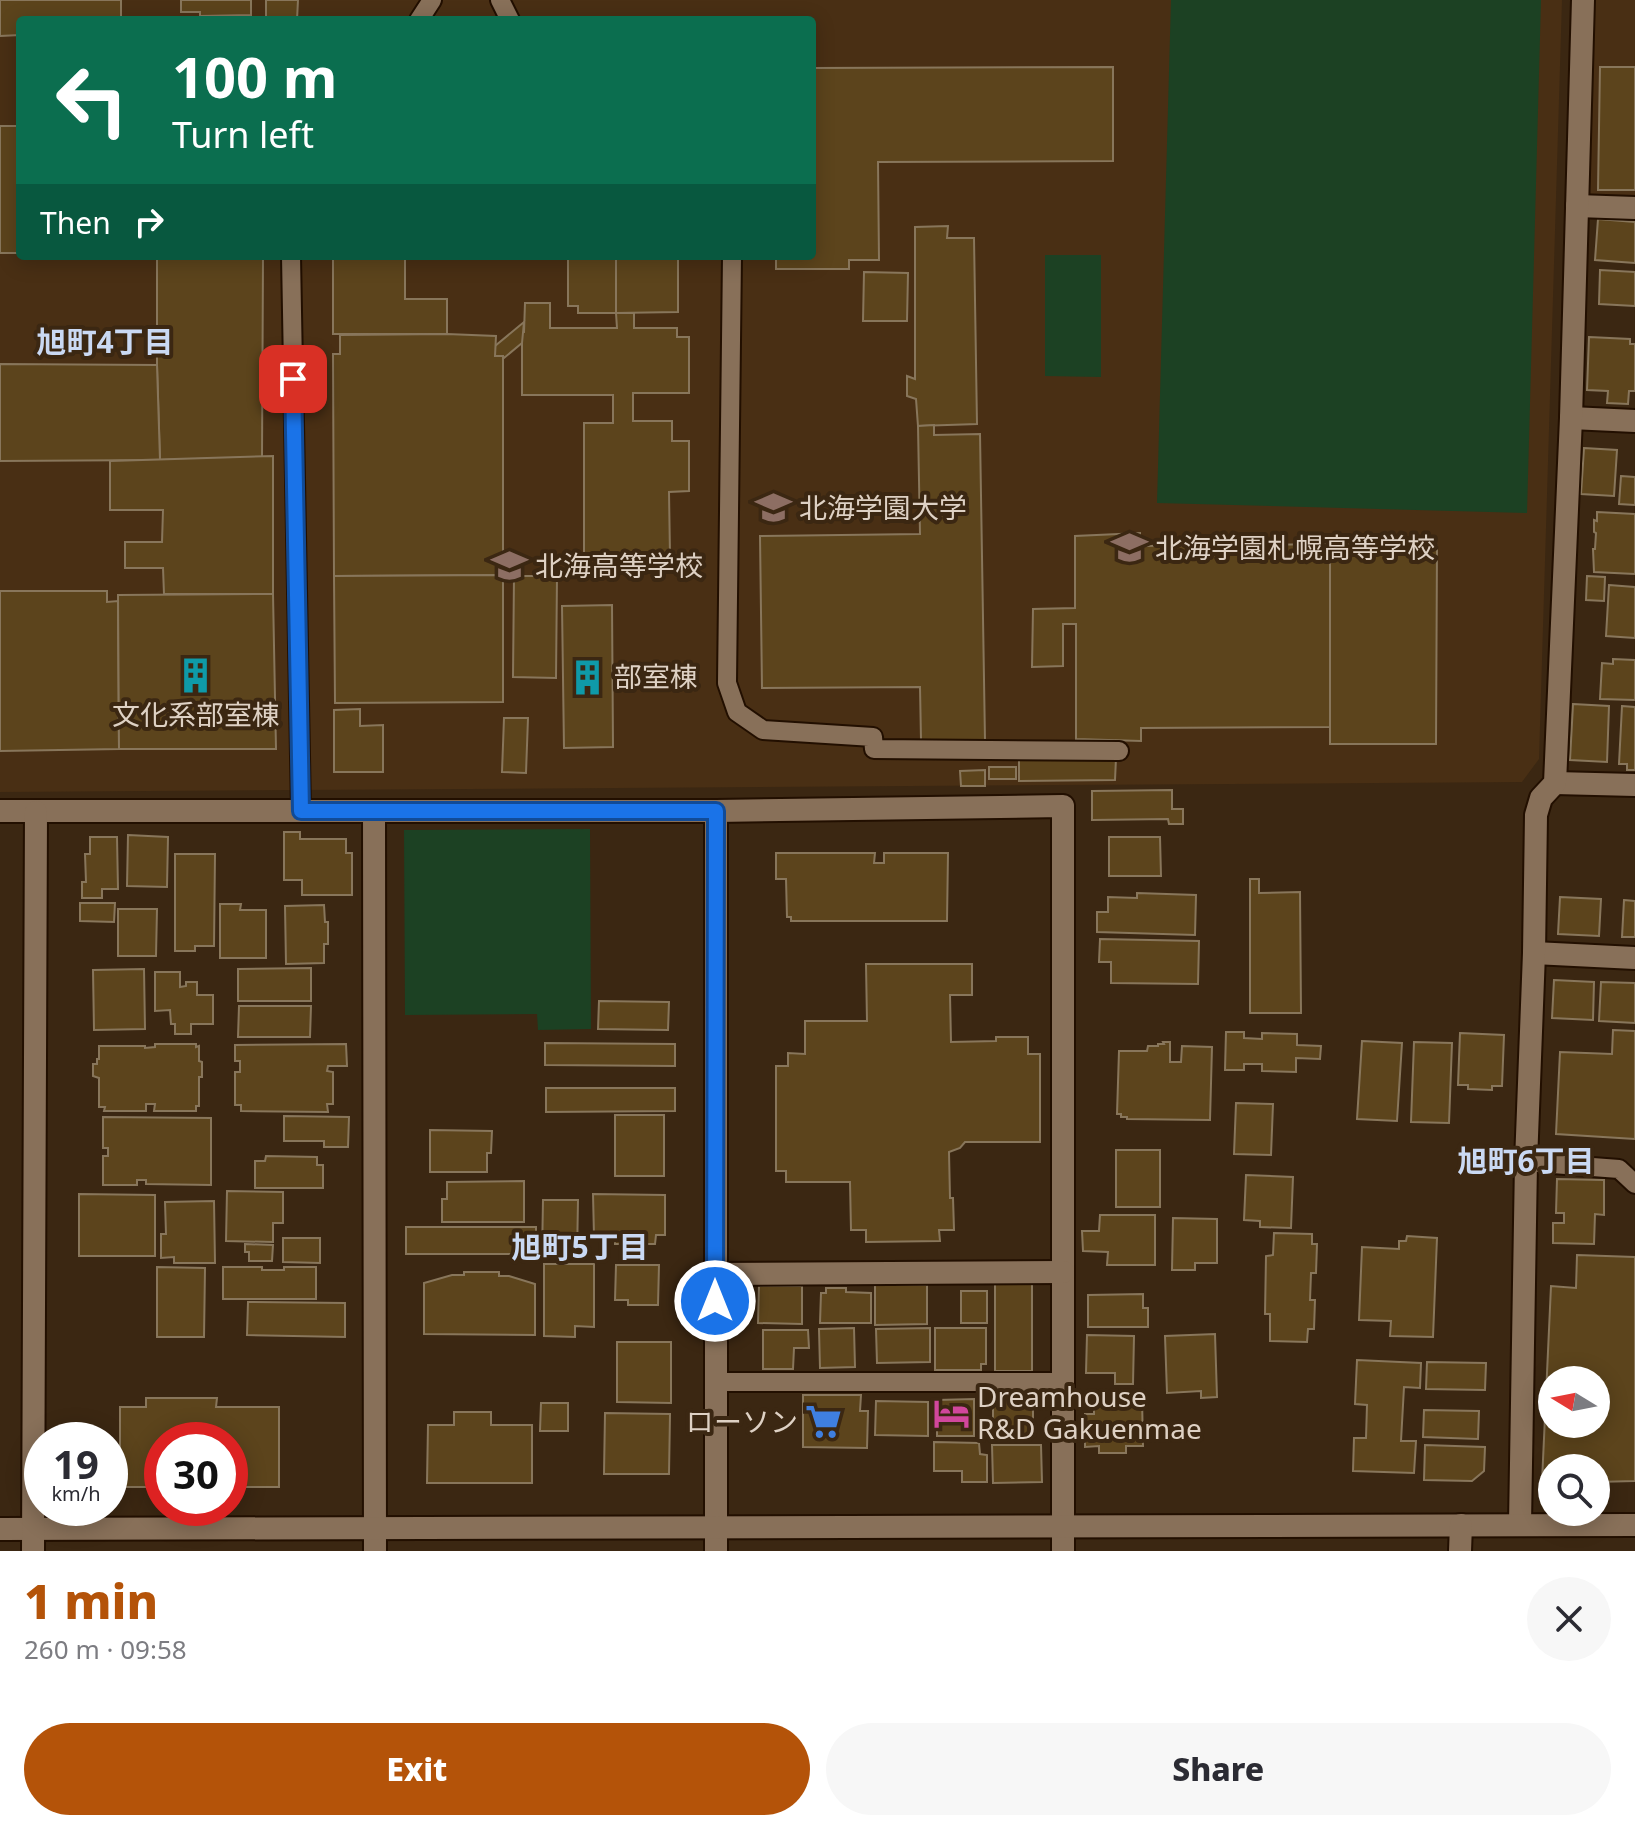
<!DOCTYPE html>
<meta charset="utf-8">
<style>
:root{--surface:#fff;--page:#f7f7f7;--text:#2b2b33;--muted:#7c7c81;--accent:#b45309}
body{margin:0;font-family:"Noto Sans","Noto Sans JP",sans-serif;background:var(--page);color:var(--text);height:100vh;display:flex;flex-direction:column;font-size:30px;white-space:nowrap}
*{box-sizing:border-box;margin:0}
p{font-size:26px;color:var(--muted)}
.icon{flex:none;width:44px;height:44px;fill:none;stroke:currentColor;stroke-width:2;stroke-linecap:round;stroke-linejoin:round}
.map{position:relative;height:1551px;overflow:hidden}
.side{display:flex;flex-direction:column;background:var(--surface);flex:1}
.side>*{flex:none}
.hud{position:absolute;left:16px;top:16px;width:800px;height:244px;border-radius:8px;box-shadow:0 4px 20px #0003;background:#0b6e4f;color:#fff;overflow:hidden}
.needle{width:52px;rotate:280deg}
.controls{position:absolute;left:1538px;top:1366px;display:grid;gap:16px}
.controls a{display:grid;place-items:center;width:72px;height:72px;border-radius:50%;background:var(--surface);box-shadow:0 4px 20px #0003;font-size:40px}
.speed{position:absolute;left:24px;top:1422px;display:flex;gap:16px;font-size:40px;font-weight:700;text-align:center}
.speed>*{display:grid;place-content:center;width:104px;height:104px;border-radius:50%;background:var(--surface);box-shadow:0 4px 20px #0003;line-height:1}
.speed small{font-size:20px;font-weight:400}
.speed .limit{border:12px solid #d22;background:#fff;color:#111}
.pin{position:absolute;display:grid;place-items:center;width:68px;height:68px;color:#fff;margin:-34px;border-radius:16px;box-shadow:0 4px 12px #0006}
.me{position:absolute;width:88px;margin:-44px;rotate:0deg;stroke-linejoin:round;filter:drop-shadow(0 0 6px #0008)}
.turn{display:flex;align-items:center;gap:28px;height:168px;padding:0 24px;font-size:36px}
.turn .icon{width:104px;height:104px;stroke-width:2.5}
.turn b{display:block;font-size:56px;line-height:68px}
.then{display:flex;align-items:center;height:76px;padding:0 24px;background:#0003;gap:16px;font-size:30px}
.round{display:grid;place-items:center;flex:none;width:84px;height:84px;border-radius:42px;background:var(--page)}
.overview{display:flex;align-items:center;justify-content:space-between;height:136px;padding:0 24px}
h1{font-size:48px;font-weight:800;line-height:60px;color:var(--accent)}
.button{display:flex;gap:16px;margin-top:auto;padding:16px 24px}
.button a{flex:1;height:92px;border-radius:48px;background:var(--accent);color:#fff;font-size:32px;font-weight:800;line-height:92px;text-align:center}
.button a+a{background:var(--page);color:var(--text)}
.map>svg:first-child{display:block}
.built{fill:#492f14;fill-rule:evenodd}
.garden{fill:#1c4123}
.building{fill:#5c441c;stroke:#88765b;stroke-width:2;fill-rule:evenodd}
.lines{fill:none;stroke-linecap:round;stroke-linejoin:round}
.service-casing{stroke:#220f00;stroke-width:22}
.minor-casing{stroke:#220f00;stroke-width:26}
.service{stroke:#887059;stroke-width:18}
.minor{stroke:#887059;stroke-width:22}
.route-casing{stroke:#114b97;stroke-width:20}
.route{stroke:#1a73e8;stroke-width:14}
.labels{text-anchor:middle;stroke-width:8;stroke-linejoin:round;paint-order:stroke}
.poi-label{font-size:28px;fill:#ded1c4;stroke:#3b2712;text-anchor:start}
.neighbourhood-label{font-size:30px;font-weight:bold;fill:#cad9f3;stroke:#3b2712}
</style>
<div class="map">
<svg width="1635" height="1551" viewBox="0 0 1635 1551">
<rect width="100%" height="100%" fill="#3b2712"/>
<!-- built -->
<g class="built">
<path d="M 0,0 L 1562,0 L 1539,759 L 1522,782 L 0,792 ZM 20,20 L 812,20 L 812,256 L 20,256 Z"/>
<polygon points="1595,0 1635,0 1635,197 1589,194"/>
</g>
<!-- garden -->
<g class="garden">
<polygon points="1171,0 1541,0 1527,513 1157,503"/>
<polygon points="1045,255 1101,255 1101,377 1045,376"/>
<polygon points="590,829 591,1029 538,1030 537,1014 405,1015 404,830"/>
</g>
<!-- building -->
<g class="building">
<polygon points="0,0 121,0 121,20 20,20 20,35 0,36"/>
<polygon points="181,0 251,0 251,15 200,16 200,12 181,12"/>
<polygon points="266,0 298,0 297,20 266,20"/>
<polygon points="1113,67 1113,161 878,162 879,260 849,260 849,269 776,269 776,256 812,256 812,68"/>
<polygon points="1600,67 1635,67 1635,190 1598,190"/>
<rect x="0" y="126" width="20" height="127"/>
<polygon points="1598,219 1635,222 1635,263 1595,260"/>
<polygon points="948,226 947,238 974,238 977,424 918,426 916,399 907,396 907,376 915,379 915,227"/>
<polygon points="157,256 263,256 262,457 160,460 157,365"/>
<polygon points="333,256 405,256 405,299 447,299 447,334 333,334"/>
<polygon points="568,256 616,256 616,313 578,313 578,306 568,306"/>
<polygon points="616,256 678,256 678,312 616,313"/>
<polygon points="1600,270 1635,272 1635,306 1599,304"/>
<polygon points="864,272 908,273 907,321 863,321"/>
<polygon points="525,303 550,303 550,328 617,328 616,313 634,313 634,328 677,328 677,337 689,337 689,393 633,393 633,421 672,421 672,441 689,441 689,491 669,492 670,556 584,556 584,423 613,423 613,395 522,395 522,332 524,332"/>
<polygon points="524,322 522,343 504,358 503,356 495,356 495,346"/>
<polygon points="447,334 496,336 495,356 503,356 503,575 334,576 333,354 340,354 340,335"/>
<polygon points="1589,337 1630,339 1630,344 1635,344 1635,391 1629,391 1628,404 1607,403 1608,391 1587,390"/>
<polygon points="0,364 157,365 160,460 0,461"/>
<polygon points="934,425 934,435 980,434 985,740 921,740 920,687 762,688 760,536 920,534 918,426"/>
<polygon points="1584,448 1617,450 1614,496 1581,494"/>
<polygon points="273,456 273,594 164,594 163,568 125,568 125,542 162,542 163,510 110,510 110,461"/>
<polygon points="1621,476 1635,477 1635,505 1619,504"/>
<polygon points="1597,512 1635,514 1635,574 1594,572 1593,549 1595,549 1596,533 1594,532 1594,520 1597,521"/>
<polygon points="1140,533 1140,546 1330,544 1330,727 1141,728 1141,741 1076,739 1076,624 1063,624 1063,666 1032,667 1033,609 1075,608 1075,536"/>
<polygon points="1330,544 1437,546 1436,744 1330,744"/>
<polygon points="503,575 503,702 335,703 334,576"/>
<polygon points="514,576 557,576 556,678 513,677"/>
<polygon points="1587,576 1605,577 1604,601 1586,600"/>
<polygon points="1609,585 1635,587 1635,638 1606,636"/>
<polygon points="0,591 107,591 107,602 118,601 119,749 0,751"/>
<polygon points="273,594 276,749 119,749 118,595"/>
<polygon points="612,605 613,747 564,748 562,606"/>
<polygon points="1613,659 1635,660 1635,700 1600,699 1602,663 1613,664"/>
<polygon points="1573,704 1609,706 1607,762 1570,760"/>
<polygon points="1622,706 1635,707 1635,770 1627,770 1627,764 1619,764"/>
<polygon points="360,709 360,726 383,725 383,772 334,772 334,710"/>
<polygon points="504,718 528,718 526,773 502,772"/>
<polygon points="1116,758 1115,780 1019,781 1019,759"/>
<rect x="989" y="767" width="27" height="12"/>
<polygon points="985,770 985,786 961,786 960,771"/>
<polygon points="1172,790 1172,809 1183,809 1183,824 1169,824 1168,819 1092,820 1092,791"/>
<polygon points="284,832 300,832 300,839 346,839 346,853 352,853 352,895 302,895 302,880 284,880"/>
<polygon points="128,835 168,837 167,887 127,886"/>
<polygon points="90,837 117,837 118,889 102,889 102,898 82,898 82,882 86,882 85,854 90,854"/>
<polygon points="1109,837 1160,837 1161,876 1109,876"/>
<polygon points="776,853 875,853 874,863 884,863 884,853 948,853 947,921 791,921 791,917 787,917 786,879 776,879"/>
<polygon points="175,854 215,854 214,946 195,946 195,951 175,951"/>
<polygon points="1250,879 1259,879 1259,893 1300,892 1301,1013 1250,1013"/>
<polygon points="1137,893 1196,895 1195,935 1097,932 1097,912 1108,912 1108,897 1137,898"/>
<polygon points="1560,897 1601,899 1599,936 1558,934"/>
<polygon points="1624,900 1635,901 1635,937 1622,937"/>
<polygon points="80,903 115,903 114,922 80,921"/>
<polygon points="220,904 241,904 240,910 266,910 266,958 220,958"/>
<polygon points="324,905 325,922 328,922 328,944 324,944 324,963 286,964 285,906"/>
<polygon points="118,909 157,909 156,956 118,956"/>
<polygon points="1100,939 1199,941 1198,984 1111,983 1111,962 1099,962"/>
<polygon points="866,964 972,964 972,995 950,995 951,1042 996,1041 996,1037 1028,1037 1028,1054 1040,1054 1040,1142 965,1142 960,1148 949,1152 950,1198 953,1198 954,1230 939,1230 940,1241 866,1242 866,1230 851,1230 850,1182 786,1182 786,1171 776,1171 776,1066 788,1066 788,1053 805,1054 805,1021 867,1021"/>
<polygon points="311,968 311,1001 238,1001 238,969"/>
<polygon points="144,969 145,1029 94,1030 93,970"/>
<polygon points="155,972 180,972 180,987 186,986 186,982 197,982 197,995 213,995 213,1024 191,1024 191,1034 175,1034 175,1024 171,1024 170,1010 155,1011"/>
<polygon points="1554,980 1594,982 1593,1020 1552,1018"/>
<polygon points="1601,982 1635,983 1635,1023 1599,1021"/>
<polygon points="599,1001 669,1002 668,1030 598,1029"/>
<polygon points="239,1006 311,1006 310,1037 238,1037"/>
<polygon points="1613,1030 1635,1031 1635,1139 1556,1134 1560,1052 1612,1054"/>
<polygon points="1226,1032 1244,1032 1244,1038 1262,1039 1262,1033 1297,1034 1297,1045 1321,1046 1320,1059 1296,1058 1296,1072 1262,1071 1262,1064 1244,1064 1244,1070 1225,1070"/>
<polygon points="1460,1033 1504,1035 1502,1086 1492,1086 1492,1090 1468,1089 1468,1085 1458,1085"/>
<polygon points="1362,1041 1402,1043 1397,1121 1357,1119"/>
<polygon points="1163,1042 1170,1042 1170,1062 1181,1062 1182,1046 1212,1047 1210,1120 1127,1119 1127,1117 1121,1117 1121,1114 1117,1114 1119,1051 1147,1051 1148,1046 1158,1046 1158,1044 1164,1044"/>
<polygon points="1414,1042 1452,1043 1449,1123 1411,1122"/>
<polygon points="545,1043 675,1044 675,1066 545,1065"/>
<polygon points="155,1044 196,1044 196,1047 199,1046 199,1061 202,1062 202,1077 199,1077 199,1106 196,1106 196,1111 154,1111 155,1104 146,1104 146,1111 104,1111 105,1107 99,1107 99,1078 93,1076 93,1064 97,1064 97,1059 99,1059 99,1046 145,1046 145,1048 155,1047"/>
<polygon points="346,1044 347,1066 328,1066 327,1071 333,1072 333,1104 327,1104 328,1112 241,1111 241,1105 235,1105 235,1072 240,1072 240,1061 235,1061 235,1045"/>
<polygon points="546,1088 675,1088 675,1111 546,1112"/>
<polygon points="1236,1103 1273,1104 1271,1155 1234,1154"/>
<rect x="615" y="1115" width="49" height="61"/>
<polygon points="284,1116 349,1117 348,1147 324,1147 324,1141 284,1141"/>
<polygon points="103,1117 211,1118 211,1185 146,1184 146,1180 137,1180 137,1185 103,1185 103,1156 108,1156 108,1148 103,1148"/>
<polygon points="430,1130 492,1131 491,1153 487,1153 487,1172 430,1172"/>
<rect x="1116" y="1150" width="44" height="57"/>
<polygon points="266,1156 317,1157 317,1165 323,1165 323,1188 255,1188 255,1161 265,1161"/>
<polygon points="1246,1175 1293,1177 1291,1228 1260,1227 1260,1221 1244,1220"/>
<polygon points="1557,1179 1604,1180 1604,1215 1595,1214 1594,1244 1553,1243 1553,1223 1564,1223 1564,1213 1556,1213"/>
<polygon points="524,1181 524,1222 442,1222 442,1199 447,1199 447,1182"/>
<polygon points="227,1191 283,1192 283,1223 273,1223 273,1242 226,1241"/>
<polygon points="79,1194 155,1195 155,1256 79,1256"/>
<polygon points="593,1194 665,1195 665,1235 656,1235 655,1244 615,1244 615,1236 594,1236"/>
<polygon points="543,1200 578,1200 577,1257 542,1256"/>
<polygon points="214,1201 215,1263 174,1263 174,1257 161,1258 161,1234 166,1234 165,1202"/>
<polygon points="1100,1215 1155,1215 1155,1265 1107,1265 1108,1252 1083,1251 1082,1231 1099,1231"/>
<polygon points="1173,1218 1217,1219 1217,1263 1195,1263 1195,1270 1172,1270"/>
<rect x="406" y="1227" width="130" height="27"/>
<polygon points="1274,1233 1312,1234 1312,1244 1317,1244 1316,1273 1311,1273 1310,1300 1315,1300 1314,1329 1308,1329 1307,1342 1270,1341 1270,1314 1265,1314 1266,1256 1273,1255"/>
<polygon points="1407,1236 1437,1238 1433,1337 1390,1336 1391,1321 1359,1320 1362,1247 1399,1249 1399,1241 1406,1241"/>
<polygon points="283,1238 320,1238 320,1263 283,1262"/>
<polygon points="245,1244 273,1245 272,1261 249,1261 249,1252 245,1252"/>
<path d="M 1577,1255 L 1635,1257 L 1635,1481 L 1596,1482 L 1596,1468 L 1552,1468 L 1552,1482 L 1542,1482 L 1551,1286 L 1576,1288 ZM 1552,1380 L 1596,1380 L 1596,1424 L 1552,1424 Z"/>
<polygon points="544,1264 594,1264 594,1327 575,1326 575,1337 544,1336"/>
<polygon points="616,1265 659,1265 658,1305 628,1305 628,1300 615,1300"/>
<polygon points="157,1267 205,1268 204,1337 157,1337"/>
<polygon points="223,1267 262,1267 262,1270 284,1270 284,1267 316,1267 316,1299 223,1299"/>
<polygon points="464,1272 499,1272 499,1276 509,1276 535,1284 535,1335 424,1334 424,1283 452,1275 464,1275"/>
<polygon points="1032,1281 1032,1371 995,1371 995,1282"/>
<polygon points="875,1285 927,1285 927,1324 875,1325"/>
<polygon points="759,1286 802,1286 802,1324 758,1323"/>
<polygon points="826,1288 846,1288 846,1292 871,1293 871,1323 820,1323 821,1293 826,1293"/>
<rect x="961" y="1291" width="26" height="32"/>
<polygon points="1143,1294 1143,1308 1148,1308 1148,1327 1088,1327 1088,1295"/>
<polygon points="248,1302 345,1303 345,1337 247,1335"/>
<polygon points="854,1328 855,1367 820,1368 819,1329"/>
<polygon points="930,1328 930,1362 877,1363 876,1329"/>
<polygon points="935,1328 986,1328 986,1364 981,1364 981,1370 935,1370"/>
<polygon points="763,1330 808,1330 809,1348 794,1348 793,1369 763,1369"/>
<polygon points="1215,1334 1217,1397 1201,1398 1201,1391 1167,1393 1165,1336"/>
<polygon points="1087,1335 1134,1336 1133,1384 1115,1384 1115,1373 1086,1373"/>
<polygon points="617,1342 671,1342 671,1403 617,1402"/>
<polygon points="1357,1360 1421,1363 1420,1388 1404,1387 1401,1441 1416,1441 1414,1473 1353,1471 1354,1438 1366,1438 1367,1405 1355,1404"/>
<polygon points="1427,1362 1486,1363 1485,1390 1426,1389"/>
<polygon points="803,1395 861,1395 860,1411 868,1411 867,1448 803,1447"/>
<rect x="993" y="1396" width="40" height="40"/>
<polygon points="146,1398 217,1398 216,1407 279,1407 279,1487 230,1487 230,1440 162,1440 162,1487 110,1487 110,1457 120,1457 120,1407 146,1407"/>
<polygon points="1142,1398 1143,1446 1126,1446 1126,1453 1099,1453 1099,1446 1085,1447 1085,1414 1094,1414 1094,1399"/>
<polygon points="974,1399 974,1436 937,1436 937,1400"/>
<polygon points="876,1401 928,1402 928,1436 875,1435"/>
<polygon points="541,1403 568,1403 568,1431 540,1431"/>
<polygon points="1424,1410 1479,1411 1478,1439 1423,1437"/>
<polygon points="454,1412 491,1412 491,1425 532,1425 532,1483 427,1483 428,1425 454,1425"/>
<polygon points="605,1413 670,1414 669,1474 604,1474"/>
<polygon points="934,1442 979,1443 980,1454 987,1455 987,1482 962,1482 962,1471 934,1471"/>
<polygon points="992,1445 1041,1445 1042,1482 993,1483"/>
<polygon points="1425,1445 1485,1447 1484,1471 1472,1481 1424,1480"/>
</g>
<g class="lines">
<defs>
<g id="service">
<polyline points="500,0 510,20"/>
<polyline points="419,20 432,0"/>
<polyline points="291,256 301,811"/>
<polyline points="732,256 727,683 737,712 763,730 873,737 874,749 1119,751"/>
<polyline points="1526,1162 1619,1169 1635,1184"/>
<polyline points="716,1382 1063,1382"/>
</g>
<g id="minor">
<polyline points="1577,206 1635,208"/>
<polyline points="1571,418 1635,421"/>
<polyline points="1555,783 1635,785"/>
<polyline points="0,811 716,811 1063,806 1063,1551"/>
<polyline points="374,811 375,1551"/>
<polyline points="716,811 716,1551"/>
<polyline points="1534,953 1635,958"/>
<polyline points="715,1274 1063,1272"/>
<polyline points="1520,1524 1526,1162 1534,953 1536,815 1541,798 1555,783 1571,418 1583,0"/>
<polyline points="0,1529 1635,1525"/>
<polyline points="33,1551 36,812"/>
<polyline points="1460,1551 1461,1525"/>
</g>
</defs>
<!-- service casing -->
<use href="#service" class="service-casing"/>
<!-- minor casing -->
<use href="#minor" class="minor-casing"/>
<!-- service -->
<use href="#service" class="service"/>
<!-- minor -->
<use href="#minor" class="minor"/>
</g>
<g class="lines">
<defs>
<polyline id="route" points="293,379 301,811 716,811 715,1301"/>
</defs>
<!-- route casing -->
<use href="#route" class="route-casing"/>
<!-- route -->
<use href="#route" class="route"/>
</g>
<!-- icons -->
<defs>
<symbol id="university-bare" viewBox="-9 -9 18 18"><path d="M0-5L7-2L0 1L-7-2ZM-4 1L0 2.5L4 1V4Q0 6-4 4Z" fill="#8d6e63" stroke="#3b2712" stroke-width="2.5" paint-order="stroke"/></symbol>
<symbol id="school-bare" viewBox="-9 -9 18 18"><path d="M0-5L7-2L0 1L-7-2ZM-4 1L0 2.5L4 1V4Q0 6-4 4Z" fill="#8d6e63" stroke="#3b2712" stroke-width="2.5" paint-order="stroke"/></symbol>
<symbol id="building-bare" viewBox="-9 -9 18 18"><path d="M-4-6H4V6H1V3H-1V6H-4ZM-2.5-4.3h1.7v1.8h-1.7ZM.8-4.3h1.7v1.8H.8ZM-2.5-1h1.7V.8h-1.7ZM.8-1h1.7V.8H.8Z" fill="#0f9aa8" stroke="#3b2712" stroke-width="2.5" paint-order="stroke"/></symbol>
<symbol id="hotel-bare" viewBox="-9 -9 18 18"><path d="M-6-4.5h1.5V1H6V5H4.5V3h-9V5H-6ZM-4 0a1.8 1.8 0 1 1 3.6 0ZM.5 0V-2.5h3Q6-2.5 6 0Z" fill="#d1479c" stroke="#3b2712" stroke-width="2.5" paint-order="stroke"/></symbol>
<symbol id="supermarket-bare" viewBox="-9 -9 18 18"><path d="M-6-5.5h2.5l.6 2H6L4.5 2H-2.5L-4.4-4H-6ZM-1.5 3.2a1.3 1.3 0 1 0 .1 0ZM3 3.2a1.3 1.3 0 1 0 .1 0Z" fill="#3f7fe0" stroke="#3b2712" stroke-width="2.5" paint-order="stroke"/></symbol>
</defs>
<g fill-rule="evenodd">
<use href="#university-bare" x="748" y="482" width="51" height="51"/>
<use href="#school-bare" x="1104" y="522" width="51" height="51"/>
<use href="#school-bare" x="484" y="540" width="51" height="51"/>
<use href="#building-bare" x="170" y="650" width="51" height="51"/>
<use href="#building-bare" x="562" y="652" width="51" height="51"/>
<use href="#hotel-bare" x="926" y="1388" width="51" height="51"/>
<use href="#supermarket-bare" x="798" y="1396" width="51" height="51"/>
</g>
<g class="labels">
<!-- poi labels -->
<g class="poi-label">
<text x="799" y="518">北海学園大学</text>
<text x="1155" y="558">北海学園札幌高等学校</text>
<text x="535" y="576">北海高等学校</text>
<text x="614" y="687">部室棟</text>
<text x="196" y="725" text-anchor="middle">文化系部室棟</text>
<text x="977" y="1407">Dreamhouse<tspan x="977" dy="32">R&amp;D Gakuenmae</tspan></text>
<text x="798" y="1432" text-anchor="end">ローソン</text>
</g>
<!-- neighbourhood labels -->
<g class="neighbourhood-label">
<text x="105" y="353">旭町4丁目</text>
<text x="1526" y="1172">旭町6丁目</text>
<text x="580" y="1258">旭町5丁目</text>
</g>
</g>
</svg>
<div class="controls">
<a><svg class="needle" viewBox="-14 -14 28 28"><path d="M0-13l5 13h-10z" fill="#e53935"/><path d="M0 13l5-13h-10z" fill="#7c7c81"/></svg></a>
<a><svg class="icon" aria-label="search" viewBox="0 0 24 24"><circle cx="10" cy="10" r="6"/><path d="M15 15l6 6"/></svg></a>
</div>
<div class="speed"><div>19<small>km/h</small></div><div class="limit">30</div></div>
<div class="pin" style="left:293px;top:379px;background:#d93025"><svg class="icon" aria-label="arrive" viewBox="0 0 24 24"><path d="M6 21V4h12l-3 4 3 4H6"/></svg></div>
<svg class="me" style="left:715px;top:1301px" viewBox="-20 -20 40 40"><circle r="17" fill="#1a73e8" stroke="#fff" stroke-width="3"/><path d="M0-11L8 9 0 5-8 9z" fill="#fff"/></svg>
<div class="hud">
<div class="turn"><svg class="icon" aria-label="left" viewBox="0 0 24 24"><path d="M17 20v-9H6M10 6l-5 5 5 5"/></svg><div><b>100 m</b>Turn left</div></div>
<div class="then">Then<svg class="icon" aria-label="right" viewBox="0 0 24 24"><path d="M7 20v-9h11M14 6l5 5-5 5"/></svg></div>
</div>
</div>
<section class="side">
<div class="overview"><div><h1>1 min</h1><p>260 m · 09:58</p></div><a class="round"><svg class="icon" aria-label="close" viewBox="0 0 24 24"><path d="M6 6l12 12M18 6L6 18"/></svg></a></div>
<div class="button"><a>Exit</a><a>Share</a></div>
</section>
